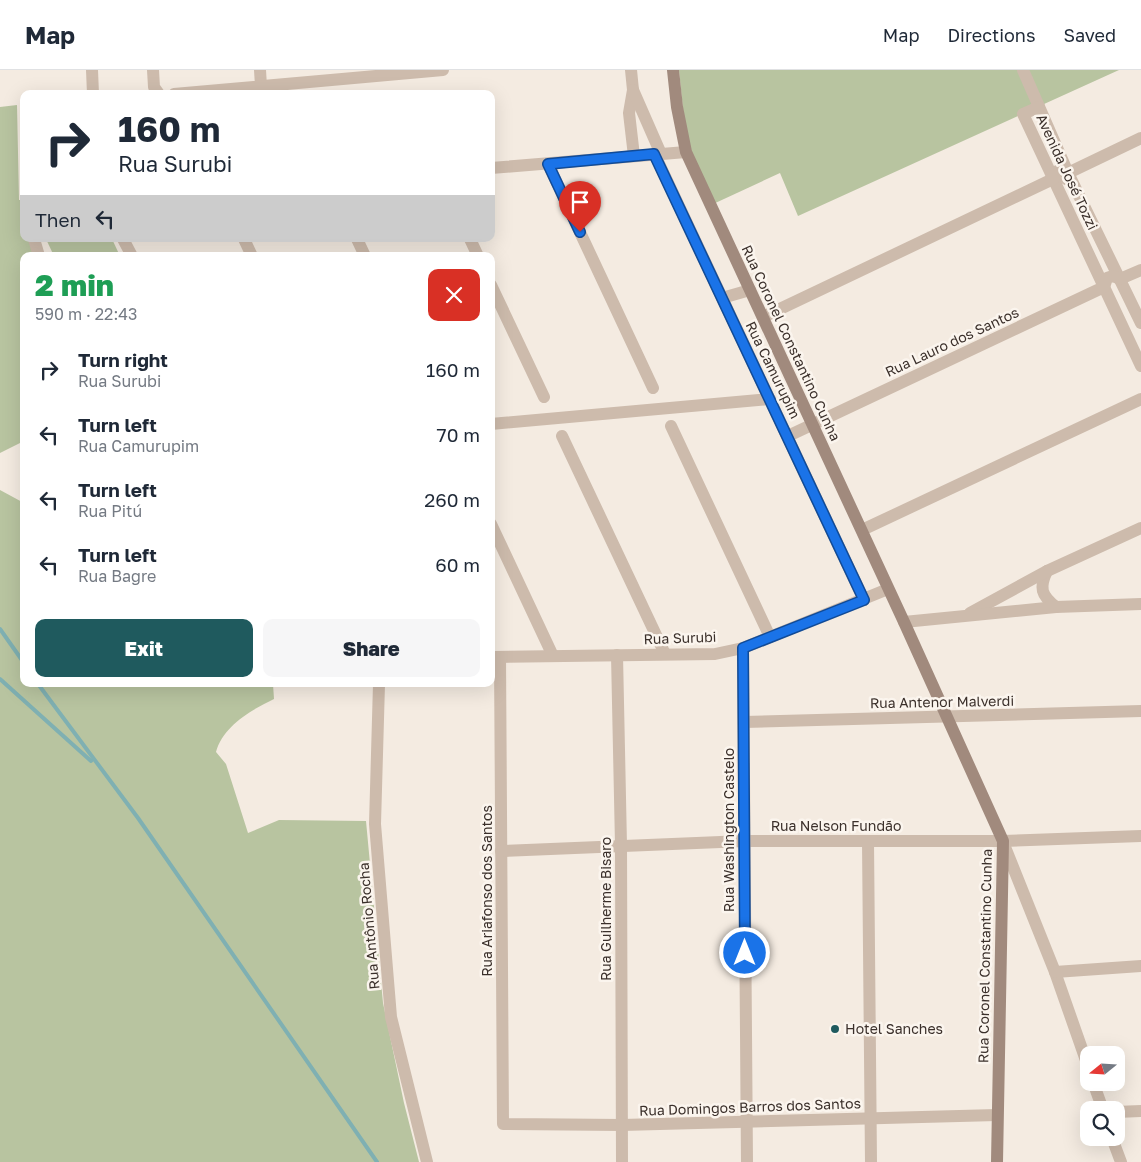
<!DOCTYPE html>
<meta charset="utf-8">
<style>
:root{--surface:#fff;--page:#f6f6f7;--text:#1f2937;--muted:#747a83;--line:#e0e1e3;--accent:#1f5a5e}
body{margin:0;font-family:"Golos Text",sans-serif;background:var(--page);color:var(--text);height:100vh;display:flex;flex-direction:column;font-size:19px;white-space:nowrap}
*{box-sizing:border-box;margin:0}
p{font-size:16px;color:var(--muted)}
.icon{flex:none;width:28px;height:28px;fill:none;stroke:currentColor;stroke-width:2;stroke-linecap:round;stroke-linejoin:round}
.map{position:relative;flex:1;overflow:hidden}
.panel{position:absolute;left:20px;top:182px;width:475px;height:435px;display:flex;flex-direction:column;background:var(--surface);border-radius:10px;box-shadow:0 5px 20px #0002}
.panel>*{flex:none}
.hud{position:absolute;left:20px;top:20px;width:475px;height:152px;border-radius:10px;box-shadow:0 5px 20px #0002;background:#fff;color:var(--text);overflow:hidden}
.needle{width:32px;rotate:252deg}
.tools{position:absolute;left:1080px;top:976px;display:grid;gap:10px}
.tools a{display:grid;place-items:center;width:45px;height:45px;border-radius:10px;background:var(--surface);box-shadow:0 5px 20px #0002;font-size:25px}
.pin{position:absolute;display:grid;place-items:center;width:42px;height:42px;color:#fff;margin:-51px -21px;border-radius:50% 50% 50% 0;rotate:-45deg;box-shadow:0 0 5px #0007}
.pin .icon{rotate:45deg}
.me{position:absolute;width:55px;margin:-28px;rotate:0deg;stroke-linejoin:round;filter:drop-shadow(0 0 4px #0008)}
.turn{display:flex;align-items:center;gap:18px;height:105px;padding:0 15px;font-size:22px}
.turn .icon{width:65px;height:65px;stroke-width:2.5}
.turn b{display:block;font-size:35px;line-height:42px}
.then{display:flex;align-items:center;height:48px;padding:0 15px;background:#0003;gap:10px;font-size:19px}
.round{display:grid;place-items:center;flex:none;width:52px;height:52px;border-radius:10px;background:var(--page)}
.overview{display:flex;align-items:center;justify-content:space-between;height:85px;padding:0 15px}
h1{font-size:30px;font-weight:800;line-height:38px;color:#1e9e55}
.action{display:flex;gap:10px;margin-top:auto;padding:10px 15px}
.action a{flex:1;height:58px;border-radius:10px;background:var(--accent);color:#fff;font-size:20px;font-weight:800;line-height:58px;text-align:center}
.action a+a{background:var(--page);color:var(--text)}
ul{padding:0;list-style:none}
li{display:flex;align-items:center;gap:15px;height:65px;padding:0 15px}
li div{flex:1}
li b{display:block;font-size:19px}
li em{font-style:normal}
header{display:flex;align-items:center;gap:30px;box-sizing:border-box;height:70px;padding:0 25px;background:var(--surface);border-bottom:1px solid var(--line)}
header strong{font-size:24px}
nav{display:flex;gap:28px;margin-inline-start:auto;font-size:18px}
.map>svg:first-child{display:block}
.green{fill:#b8c4a0}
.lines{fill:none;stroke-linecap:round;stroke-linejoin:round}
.stream{stroke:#7fb0b2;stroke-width:4}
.street{stroke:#cdbbac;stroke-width:12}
.secondary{stroke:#a18a7d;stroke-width:12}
.route-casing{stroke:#114b97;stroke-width:12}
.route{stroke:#1a73e8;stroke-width:9}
.poi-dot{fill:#1f5a5e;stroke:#fbf5ee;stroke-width:2}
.labels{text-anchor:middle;stroke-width:5;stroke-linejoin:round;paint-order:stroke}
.street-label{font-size:14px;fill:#3b302b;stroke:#fbf5ee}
.poi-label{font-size:14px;fill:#3b302b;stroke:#fbf5ee;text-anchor:start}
</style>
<header>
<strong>Map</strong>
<nav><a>Map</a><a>Directions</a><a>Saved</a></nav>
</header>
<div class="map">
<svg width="1141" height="1092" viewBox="0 0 1141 1092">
<rect width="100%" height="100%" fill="#f4ebe1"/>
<!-- green -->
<g class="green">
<polygon points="679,0 1119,0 798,146 780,103 711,135 686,68"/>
<polygon points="17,35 19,130 24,130 24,169 33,169 38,186 24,186 24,371 0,383 0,37"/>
<polygon points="46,169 112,169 120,186 54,186"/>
<path d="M 0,420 L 24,433 L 24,614 L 273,614 L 274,629 C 251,640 223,656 216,682 L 226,694 L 248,763 L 279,750 L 366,751 L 383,933 L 404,1033 L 419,1092 L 0,1092 Z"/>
</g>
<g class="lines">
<!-- stream -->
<g class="stream">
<polyline points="0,559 24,593"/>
<polyline points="0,609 91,691"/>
<polyline points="38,614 138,748 377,1092"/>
</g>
<!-- street -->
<g class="street">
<polyline points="92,0 93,24"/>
<polyline points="153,0 154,17 159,24"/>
<polyline points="260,0 261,16"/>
<polyline points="631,0 633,20 629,43 634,86"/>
<polyline points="1023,0 1068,103 1141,253"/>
<polyline points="633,20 661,84"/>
<polyline points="174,24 443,0"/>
<polyline points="1039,37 1023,44 1141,296"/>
<polyline points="655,85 864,530"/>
<polyline points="548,94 653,318"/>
<polyline points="491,98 686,82"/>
<polyline points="1066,109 1068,103 1141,68"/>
<polyline points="34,169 39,186"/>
<polyline points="123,169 132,186"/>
<polyline points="244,169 252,186"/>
<polyline points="357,169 365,186"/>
<polyline points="470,169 478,186"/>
<polyline points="491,215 544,327"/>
<polyline points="722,228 750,220"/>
<polyline points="763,247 1053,109 1057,101 1062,99 1068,103"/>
<polyline points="491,354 770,329"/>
<polyline points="671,356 770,567"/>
<polyline points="562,366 665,584"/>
<polyline points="788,366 1104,217 1107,208 1113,206 1120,209 1141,200"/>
<polyline points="491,454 553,586"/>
<polyline points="862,460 1141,329"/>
<path d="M 1047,501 C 1039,518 1041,525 1056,537"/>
<polyline points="970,543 1047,501 1141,458"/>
<polyline points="904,552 1056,537 1141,534"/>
<polyline points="743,578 747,1092"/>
<polyline points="617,585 621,775 622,1092"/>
<polyline points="493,587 715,584 743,578 888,519"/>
<polyline points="500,587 503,1054 622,1055 997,1045"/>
<polyline points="379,614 375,754 391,947 427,1092"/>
<polyline points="744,652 1141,641"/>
<polyline points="868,772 871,1092"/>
<polyline points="1003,772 1055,902 1089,999"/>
<polyline points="501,781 745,771 1003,771 1141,766"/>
<polyline points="1055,902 1141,896"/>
<polyline points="1093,1012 1103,1040"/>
<polyline points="1116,1042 1141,1041"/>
<polyline points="1112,1068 1121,1092"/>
</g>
<!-- secondary -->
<polyline class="secondary" points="673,0 677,37 686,82 904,552 1003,771 997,1092"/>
</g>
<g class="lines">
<defs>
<polyline id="route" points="580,162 548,94 654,84 864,530 743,578 745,883"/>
</defs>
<!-- route casing -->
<use href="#route" class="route-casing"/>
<!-- route -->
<use href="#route" class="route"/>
</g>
<!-- markers -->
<circle class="poi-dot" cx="835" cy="959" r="5"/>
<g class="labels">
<!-- street labels -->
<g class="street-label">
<text transform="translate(1067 102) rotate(65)" y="5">Avenida José Tozzi</text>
<text transform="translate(952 272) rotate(-25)" y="5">Rua Lauro dos Santos</text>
<text transform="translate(791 273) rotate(65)" y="5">Rua Coronel Constantino Cunha</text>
<text transform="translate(773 300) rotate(64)" y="5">Rua Camurupim</text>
<text transform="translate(680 568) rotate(-2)" y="5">Rua Surubi</text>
<text transform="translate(942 632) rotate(-1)" y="5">Rua Antenor Malverdi</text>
<text x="836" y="761">Rua Nelson Fundão</text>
<text transform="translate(729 760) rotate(-90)" y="5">Rua Washington Castelo</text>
<text transform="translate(487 821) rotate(-90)" y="5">Rua Ariafonso dos Santos</text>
<text transform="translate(606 839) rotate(-90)" y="5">Rua Guilherme Bisaro</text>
<text transform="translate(369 856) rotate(-95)" y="5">Rua Antônio Rocha</text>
<text transform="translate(985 886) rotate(-89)" y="5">Rua Coronel Constantino Cunha</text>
<text transform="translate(750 1037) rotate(-2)" y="5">Rua Domingos Barros dos Santos</text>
</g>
<!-- poi labels -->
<g class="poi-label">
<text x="845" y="964">Hotel Sanches</text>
</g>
</g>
</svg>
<div class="tools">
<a><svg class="needle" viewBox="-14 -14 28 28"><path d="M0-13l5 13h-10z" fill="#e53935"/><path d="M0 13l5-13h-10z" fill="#747a83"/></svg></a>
<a><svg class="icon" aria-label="search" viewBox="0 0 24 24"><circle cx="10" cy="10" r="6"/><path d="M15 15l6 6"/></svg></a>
</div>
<div class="pin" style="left:580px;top:162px;background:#d93025"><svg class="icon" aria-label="arrive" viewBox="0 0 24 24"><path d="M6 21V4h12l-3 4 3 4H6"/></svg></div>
<svg class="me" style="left:745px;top:883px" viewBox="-20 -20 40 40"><circle r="17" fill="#1a73e8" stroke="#fff" stroke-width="3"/><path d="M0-11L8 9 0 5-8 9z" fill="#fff"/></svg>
<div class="hud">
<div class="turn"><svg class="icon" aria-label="right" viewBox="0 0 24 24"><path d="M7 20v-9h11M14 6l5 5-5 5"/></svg><div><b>160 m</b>Rua Surubi</div></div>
<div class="then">Then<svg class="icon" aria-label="left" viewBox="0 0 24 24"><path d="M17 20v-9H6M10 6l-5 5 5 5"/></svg></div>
</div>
<section class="panel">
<div class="overview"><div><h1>2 min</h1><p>590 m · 22:43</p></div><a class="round" style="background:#d93025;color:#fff"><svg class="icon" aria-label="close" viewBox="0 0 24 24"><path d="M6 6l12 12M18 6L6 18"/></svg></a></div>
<ul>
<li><svg class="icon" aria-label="right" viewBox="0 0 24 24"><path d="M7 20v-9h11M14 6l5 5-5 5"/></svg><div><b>Turn right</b><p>Rua Surubi</p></div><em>160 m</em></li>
<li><svg class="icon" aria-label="left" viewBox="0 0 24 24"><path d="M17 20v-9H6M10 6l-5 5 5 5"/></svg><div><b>Turn left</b><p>Rua Camurupim</p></div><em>70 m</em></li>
<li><svg class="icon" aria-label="left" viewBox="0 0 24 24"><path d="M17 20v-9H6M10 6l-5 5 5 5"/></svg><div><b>Turn left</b><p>Rua Pitú</p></div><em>260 m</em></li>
<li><svg class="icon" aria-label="left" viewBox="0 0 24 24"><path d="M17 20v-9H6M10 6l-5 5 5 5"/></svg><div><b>Turn left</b><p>Rua Bagre</p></div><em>60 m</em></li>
</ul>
<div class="action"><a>Exit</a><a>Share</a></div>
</section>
</div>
